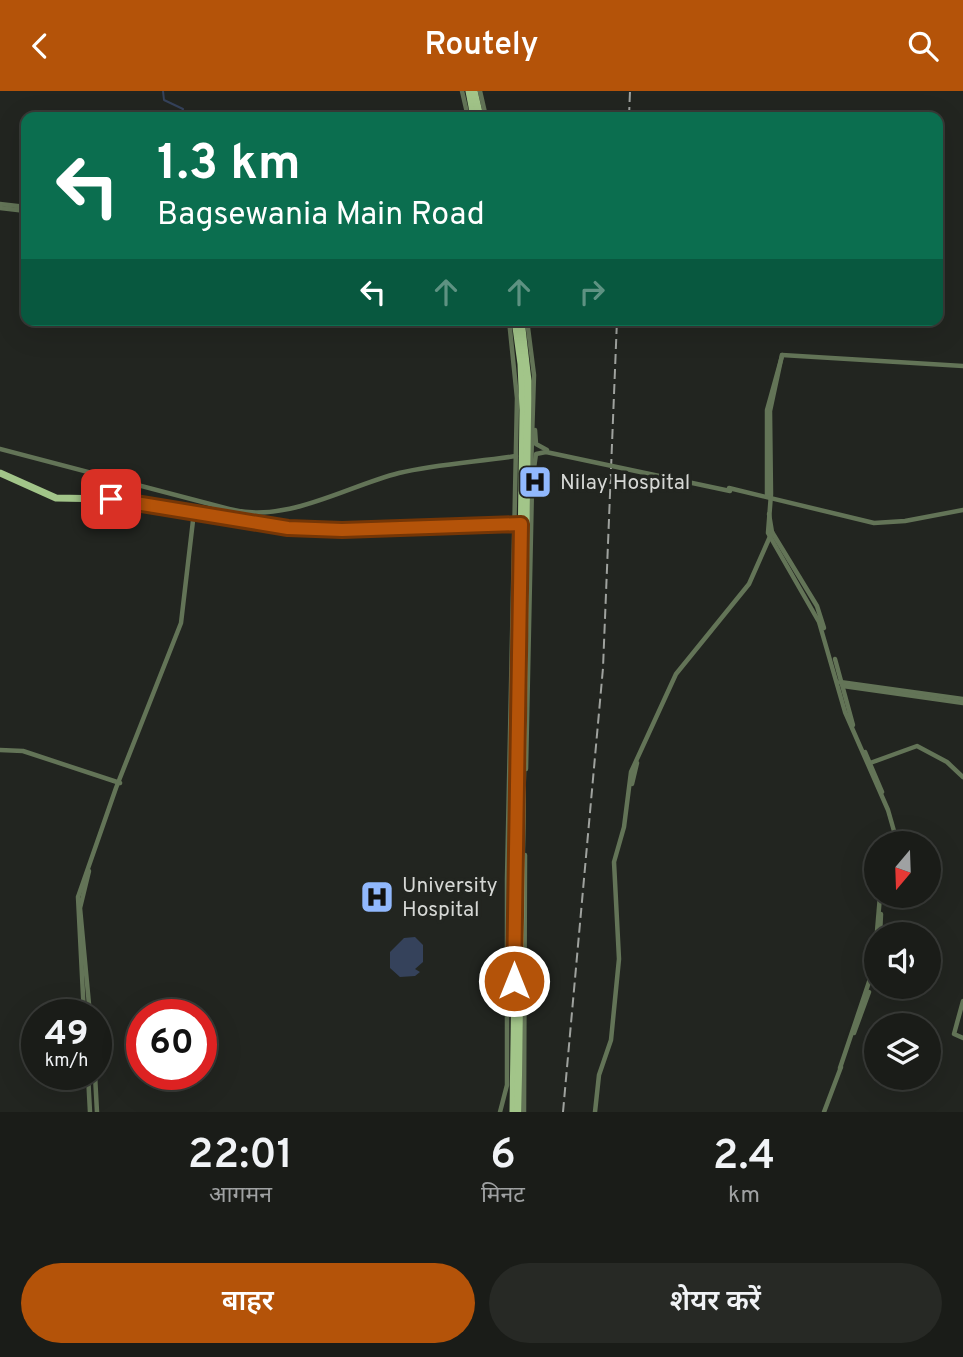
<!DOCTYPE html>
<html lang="hi">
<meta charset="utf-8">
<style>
:root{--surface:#1a1c18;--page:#272925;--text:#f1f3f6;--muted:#9fa1a2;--line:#383a37;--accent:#b45309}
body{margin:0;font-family:Overpass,"Noto Sans Devanagari",sans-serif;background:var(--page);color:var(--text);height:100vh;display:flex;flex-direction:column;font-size:26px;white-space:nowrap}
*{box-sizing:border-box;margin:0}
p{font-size:23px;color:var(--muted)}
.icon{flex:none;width:38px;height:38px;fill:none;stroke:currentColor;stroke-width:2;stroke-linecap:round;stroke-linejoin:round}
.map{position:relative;height:1021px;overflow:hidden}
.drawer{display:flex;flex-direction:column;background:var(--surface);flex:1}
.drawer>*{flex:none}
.top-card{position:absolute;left:21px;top:21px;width:922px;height:214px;border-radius:14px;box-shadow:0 7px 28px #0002,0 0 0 2px var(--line);background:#0b6e4f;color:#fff;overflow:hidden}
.needle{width:46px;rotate:199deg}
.controls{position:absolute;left:864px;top:740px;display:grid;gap:14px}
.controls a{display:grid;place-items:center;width:77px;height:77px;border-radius:50%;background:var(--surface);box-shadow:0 7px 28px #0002,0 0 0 2px var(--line);font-size:35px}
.speed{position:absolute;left:21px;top:908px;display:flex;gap:14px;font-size:35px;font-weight:700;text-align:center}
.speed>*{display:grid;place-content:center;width:91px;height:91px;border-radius:50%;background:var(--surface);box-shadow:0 7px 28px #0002,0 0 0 2px var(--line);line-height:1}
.speed small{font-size:18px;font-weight:400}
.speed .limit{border:10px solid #d22;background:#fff;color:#111}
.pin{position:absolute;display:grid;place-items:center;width:60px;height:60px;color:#fff;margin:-30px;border-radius:14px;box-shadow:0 4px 10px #0006}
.me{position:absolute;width:77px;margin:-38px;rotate:0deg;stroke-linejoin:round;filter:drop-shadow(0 0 5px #0008)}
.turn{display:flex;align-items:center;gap:24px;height:147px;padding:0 21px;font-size:32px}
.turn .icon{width:91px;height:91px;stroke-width:2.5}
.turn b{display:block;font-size:49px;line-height:60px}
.lanes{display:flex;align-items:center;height:66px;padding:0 21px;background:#0003;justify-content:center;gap:35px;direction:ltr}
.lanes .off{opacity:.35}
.eta{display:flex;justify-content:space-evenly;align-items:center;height:119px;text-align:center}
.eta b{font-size:42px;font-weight:600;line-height:49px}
.button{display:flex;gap:14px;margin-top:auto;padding:14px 21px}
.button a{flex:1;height:80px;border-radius:42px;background:var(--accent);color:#fff;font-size:28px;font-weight:600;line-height:80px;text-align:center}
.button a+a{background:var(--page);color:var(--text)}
header{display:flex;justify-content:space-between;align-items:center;height:91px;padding:0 21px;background:var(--accent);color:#fff;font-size:32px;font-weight:600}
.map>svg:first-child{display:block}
.water{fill:#35425b}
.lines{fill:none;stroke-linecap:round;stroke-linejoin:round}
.stream{stroke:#35425b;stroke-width:2}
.minor{stroke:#637457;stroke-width:4.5}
.major{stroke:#a2c589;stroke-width:7}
.rail{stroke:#9fa29e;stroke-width:2;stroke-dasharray:10 5;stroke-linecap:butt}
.minor-bridge{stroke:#637457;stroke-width:4.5}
.route-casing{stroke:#753606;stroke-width:18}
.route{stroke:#b45309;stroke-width:12}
.labels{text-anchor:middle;stroke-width:7;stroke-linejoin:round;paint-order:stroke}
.poi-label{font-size:21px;fill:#d6d8d5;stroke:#222520;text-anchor:start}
</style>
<header><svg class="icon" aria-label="back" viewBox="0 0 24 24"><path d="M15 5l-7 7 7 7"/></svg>Routely<svg class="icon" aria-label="search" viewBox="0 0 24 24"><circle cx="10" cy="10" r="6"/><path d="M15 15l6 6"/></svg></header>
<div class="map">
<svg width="963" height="1021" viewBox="0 0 963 1021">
<rect width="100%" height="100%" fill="#222520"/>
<!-- water -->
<polygon class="water" points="415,846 423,854 423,871 415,878 420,881 415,885 400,886 390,877 390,861 404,847"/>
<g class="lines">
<!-- stream -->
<polyline class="stream" points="163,0 164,9 183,18 182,26"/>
<!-- minor -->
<g class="minor">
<polyline points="462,0 468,26"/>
<polyline points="480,0 486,26"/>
<polyline points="0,113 26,116"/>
<polyline points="0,117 26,120"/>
<polyline points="527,229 534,284 531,378"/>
<polyline points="782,264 770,320 771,403 768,442 819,531 845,621 888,719 894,740 891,752"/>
<polyline points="782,264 963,275"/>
<polyline points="535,339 536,353 547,359"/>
<path d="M 0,358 L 229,418 C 287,433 344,396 399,382 C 437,373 477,371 516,365"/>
<polyline points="531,378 534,377 536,363 546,361"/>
<polyline points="729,397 874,432 905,430 963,419"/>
<polyline points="767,404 767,319 782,265"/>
<polyline points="769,423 772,441 817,515 824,537"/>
<polyline points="835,568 853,634"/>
<polyline points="840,591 963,608"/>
<polyline points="843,595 963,612"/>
<polyline points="0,659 23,660 120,692"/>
<polyline points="865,661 882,701"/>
<polyline points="870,672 917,655 947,671 963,686"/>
<polyline points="526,678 532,395 531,378 527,379"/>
<polyline points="632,693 637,672"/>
<polyline points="89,780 80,817 90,924"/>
<polyline points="880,844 881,823"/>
<polyline points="963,910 954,943 963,947"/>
<polyline points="84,924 78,806 116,697 181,532 194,421"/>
<polyline points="854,942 869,901"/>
<polyline points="840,977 874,876 880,805"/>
<polyline points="88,984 90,1021"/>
<polyline points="95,984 97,1021"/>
<polyline points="500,1021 507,994 507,788 517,307 509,229"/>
<polyline points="524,1021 525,764"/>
<polyline points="595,1021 599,984 611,949 619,868 614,771 624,736 631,681 676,583 749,493 772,441"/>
<polyline points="824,1021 841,976"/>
</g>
<!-- major -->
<g class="major">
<polyline points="469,0 474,26"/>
<polyline points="474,0 480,26"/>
<polyline points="0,382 56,407 111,408 288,437 353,439 523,434"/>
<polyline points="513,1021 523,319 521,273 515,229"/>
<polyline points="518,1021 528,290 521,229"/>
</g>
<!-- rail -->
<g class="rail">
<polyline points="629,26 630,0"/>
<polyline points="563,1021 603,577 617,229"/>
</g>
<!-- minor-bridge -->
<polyline class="minor-bridge" points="546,361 730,400"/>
</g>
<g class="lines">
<defs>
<polyline id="route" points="111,408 288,437 342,439 521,433 514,890"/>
</defs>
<!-- route casing -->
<use href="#route" class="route-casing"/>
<!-- route -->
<use href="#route" class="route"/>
</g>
<!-- icons -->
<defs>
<symbol id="hospital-square" viewBox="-11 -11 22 22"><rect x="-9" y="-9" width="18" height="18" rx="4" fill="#91b8fd" stroke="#222520"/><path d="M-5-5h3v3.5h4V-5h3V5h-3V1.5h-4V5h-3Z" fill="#111"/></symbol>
</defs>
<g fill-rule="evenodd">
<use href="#hospital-square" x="516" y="372" width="38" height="38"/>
<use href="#hospital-square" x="358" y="787" width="38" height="38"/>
</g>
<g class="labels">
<!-- poi labels -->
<g class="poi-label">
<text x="560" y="398">Nilay Hospital</text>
<text x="402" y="801">University<tspan x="402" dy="24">Hospital</tspan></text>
</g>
</g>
</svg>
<div class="controls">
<a><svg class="needle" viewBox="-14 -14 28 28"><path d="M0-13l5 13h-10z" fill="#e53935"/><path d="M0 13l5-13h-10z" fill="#9fa1a2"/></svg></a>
<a><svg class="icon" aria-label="sound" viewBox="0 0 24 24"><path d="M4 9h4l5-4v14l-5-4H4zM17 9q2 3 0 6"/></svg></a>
<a><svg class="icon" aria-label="layers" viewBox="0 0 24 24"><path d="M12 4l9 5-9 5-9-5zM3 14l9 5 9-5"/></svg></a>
</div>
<div class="speed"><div>49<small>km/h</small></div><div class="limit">60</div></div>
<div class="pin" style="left:111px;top:408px;background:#d93025"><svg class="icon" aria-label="arrive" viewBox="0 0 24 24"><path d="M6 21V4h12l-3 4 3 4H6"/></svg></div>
<svg class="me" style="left:514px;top:890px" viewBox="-20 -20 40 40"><circle r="17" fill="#b45309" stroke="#fff" stroke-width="3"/><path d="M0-11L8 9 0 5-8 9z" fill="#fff"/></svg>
<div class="top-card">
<div class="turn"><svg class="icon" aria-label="left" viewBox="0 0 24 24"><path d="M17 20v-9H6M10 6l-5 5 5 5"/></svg><div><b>1.3 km</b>Bagsewania Main Road</div></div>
<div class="lanes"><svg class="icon" aria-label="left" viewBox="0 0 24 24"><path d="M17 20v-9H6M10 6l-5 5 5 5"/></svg><svg class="icon off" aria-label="ahead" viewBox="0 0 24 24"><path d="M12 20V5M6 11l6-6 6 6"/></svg><svg class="icon off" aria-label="ahead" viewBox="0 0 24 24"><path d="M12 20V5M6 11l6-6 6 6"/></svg><svg class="icon off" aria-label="right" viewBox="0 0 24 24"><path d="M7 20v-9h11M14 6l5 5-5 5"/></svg></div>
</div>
</div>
<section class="drawer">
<div class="eta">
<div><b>22:01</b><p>आगमन</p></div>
<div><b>6</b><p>मिनट</p></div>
<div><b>2.4</b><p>km</p></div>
</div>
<div class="button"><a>बाहर</a><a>शेयर करें</a></div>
</section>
